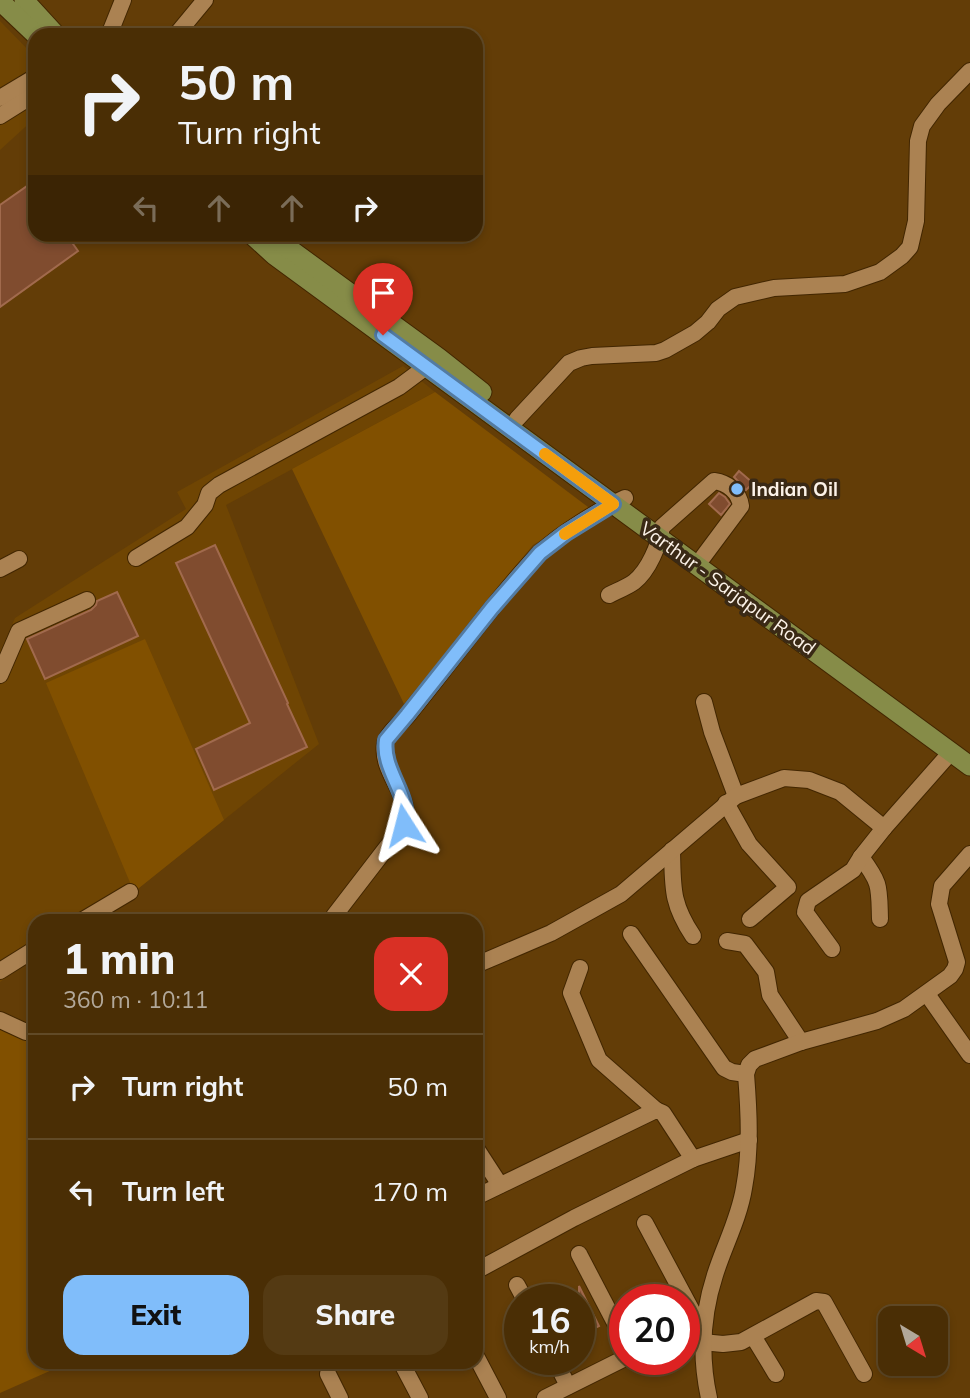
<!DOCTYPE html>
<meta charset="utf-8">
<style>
:root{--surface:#4a2e05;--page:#543a13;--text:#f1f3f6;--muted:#b2a89a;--line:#614a27;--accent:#80bdfa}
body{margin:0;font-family:Mulish,sans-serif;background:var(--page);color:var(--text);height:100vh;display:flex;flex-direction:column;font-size:26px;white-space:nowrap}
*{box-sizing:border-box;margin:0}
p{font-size:23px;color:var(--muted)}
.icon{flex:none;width:38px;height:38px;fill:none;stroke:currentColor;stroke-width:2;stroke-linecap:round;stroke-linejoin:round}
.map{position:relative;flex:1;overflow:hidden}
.details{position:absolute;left:28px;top:914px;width:455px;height:455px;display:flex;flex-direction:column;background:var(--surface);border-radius:21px;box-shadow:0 4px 10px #0003,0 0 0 2px var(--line)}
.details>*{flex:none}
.guide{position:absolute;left:28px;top:28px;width:455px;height:214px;border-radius:21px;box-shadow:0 4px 10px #0003,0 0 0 2px var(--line);background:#4a2e05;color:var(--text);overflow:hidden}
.needle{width:46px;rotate:142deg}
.tools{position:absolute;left:878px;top:1306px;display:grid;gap:14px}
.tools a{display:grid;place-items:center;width:70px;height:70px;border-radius:14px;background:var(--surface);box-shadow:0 4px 10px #0003,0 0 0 2px var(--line);font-size:35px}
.speed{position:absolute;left:504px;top:1284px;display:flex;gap:14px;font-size:35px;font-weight:700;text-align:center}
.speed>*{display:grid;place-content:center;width:91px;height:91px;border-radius:50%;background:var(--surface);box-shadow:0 4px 10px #0003,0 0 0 2px var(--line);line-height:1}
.speed small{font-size:18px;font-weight:400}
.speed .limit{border:10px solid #d22;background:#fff;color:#111}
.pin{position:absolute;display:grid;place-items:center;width:60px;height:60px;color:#fff;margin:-72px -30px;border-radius:50% 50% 50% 0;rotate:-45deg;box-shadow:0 0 7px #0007}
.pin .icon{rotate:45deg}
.me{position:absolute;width:77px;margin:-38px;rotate:351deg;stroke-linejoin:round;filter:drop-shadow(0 0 5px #0008)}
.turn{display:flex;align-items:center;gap:24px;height:147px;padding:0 35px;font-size:32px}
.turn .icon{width:91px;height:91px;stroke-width:2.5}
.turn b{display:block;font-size:49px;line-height:60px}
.lanes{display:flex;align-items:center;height:66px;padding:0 35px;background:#0003;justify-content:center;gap:35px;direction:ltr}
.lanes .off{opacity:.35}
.round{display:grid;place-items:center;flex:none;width:74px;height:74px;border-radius:21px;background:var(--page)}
.overview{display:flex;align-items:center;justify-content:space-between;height:119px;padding:0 35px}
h1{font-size:42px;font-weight:800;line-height:52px}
.action{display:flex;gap:14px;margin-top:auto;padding:14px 35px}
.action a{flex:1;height:80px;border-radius:21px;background:var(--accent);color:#111;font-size:28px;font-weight:800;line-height:80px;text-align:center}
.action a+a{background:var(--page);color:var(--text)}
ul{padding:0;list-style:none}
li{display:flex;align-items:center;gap:21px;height:105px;padding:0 35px;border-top:2px solid var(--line)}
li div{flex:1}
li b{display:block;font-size:26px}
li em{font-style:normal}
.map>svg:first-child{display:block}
.built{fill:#6f4503}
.green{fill:#815000}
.building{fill:#804c2f;stroke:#a16a4d;stroke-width:2}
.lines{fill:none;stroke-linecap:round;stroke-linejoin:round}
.minor-casing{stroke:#422600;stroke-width:18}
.major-casing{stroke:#422600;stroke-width:21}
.minor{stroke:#ab8252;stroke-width:16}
.major{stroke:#868c48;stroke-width:19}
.route-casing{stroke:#537ba2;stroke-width:18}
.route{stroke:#80bdfa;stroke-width:12}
.slow{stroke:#f59e0b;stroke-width:12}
.poi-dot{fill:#80bdfa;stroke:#3a2915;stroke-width:2.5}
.labels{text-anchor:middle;stroke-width:7;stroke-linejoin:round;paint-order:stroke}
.poi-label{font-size:19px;font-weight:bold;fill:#fcf2e8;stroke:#3a2915;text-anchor:start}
.street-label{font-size:19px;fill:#fcf2e8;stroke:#3a2915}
</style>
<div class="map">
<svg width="970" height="1398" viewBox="0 0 970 1398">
<rect width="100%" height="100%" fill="#633d07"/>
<!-- built -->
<g class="built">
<polygon points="0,21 35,57 35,118 0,150"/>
<polygon points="403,366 435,392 226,505 319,744 140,887 91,920 35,920 35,958 0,982 0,651 15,618 186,509 177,492"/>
</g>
<!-- green -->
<g class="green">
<polygon points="435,392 592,510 533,545 404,704 292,469"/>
<polygon points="145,639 224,820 134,892 46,683"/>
<polygon points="0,1027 35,1044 35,1362 70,1362 0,1393"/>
</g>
<!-- building -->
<g class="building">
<polygon points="30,184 35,191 35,234 66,234 78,251 0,307 0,205"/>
<polygon points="739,471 753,483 746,490 734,477"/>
<polygon points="719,493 725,497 730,504 721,515 709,504"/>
<polygon points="215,545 288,703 287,704 307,747 214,790 196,749 250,723 176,563"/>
<polygon points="117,592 138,636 45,679 27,639 91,610 96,605 97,601"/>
<polygon points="579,1286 599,1326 579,1336"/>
</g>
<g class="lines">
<defs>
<g id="minor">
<polyline points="109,35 123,0"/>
<polyline points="176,35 205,0"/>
<polyline points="247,35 248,35"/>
<polyline points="0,98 35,77"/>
<polyline points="0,116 35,94"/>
<polyline points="517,419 569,363 581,358 592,356 656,353 665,350 695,333 708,322 718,309 735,297 774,288 845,284 880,272 902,256 910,247 916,221 918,141 922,126 938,104 970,71"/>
<polyline points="136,558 187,527 205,505 209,493 219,485 399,387 434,361"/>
<polyline points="0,569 19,559"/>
<path d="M 609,595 C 617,591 627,587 634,582 C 649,570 659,545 662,527 L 714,481 C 728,483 739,492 741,506 L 703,557"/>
<polyline points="0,675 19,631 87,600"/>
<polyline points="704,702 712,732 736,796"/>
<polyline points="726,803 749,844 788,887 750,919"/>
<path d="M 672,850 C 673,887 671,903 693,936"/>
<path d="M 861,857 C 881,884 879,886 880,919"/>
<path d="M 334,916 L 404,825 C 414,797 380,773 385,744 C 387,733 401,723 408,715 C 438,678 467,639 497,602 C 511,585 524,568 540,553 C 561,533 599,510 625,498"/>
<polyline points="83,920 130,892"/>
<polyline points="631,934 724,1068 732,1072 746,1074"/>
<polyline points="727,941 745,944 766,972 770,995 801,1042"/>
<polyline points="832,949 805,912 808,901 853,870 861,857 884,828"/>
<polyline points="476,965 551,933 621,894 736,796 784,778 809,780 840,792 884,828 951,752"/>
<polyline points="580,968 571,993 599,1060 656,1110"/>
<polyline points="0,971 35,949"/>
<polyline points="927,994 970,1055"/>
<polyline points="0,1020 26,1032 35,1031"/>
<polyline points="476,1148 500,1185"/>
<polyline points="476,1197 656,1110 663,1113 693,1159"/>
<polyline points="645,1223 698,1322"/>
<polyline points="579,1254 625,1342"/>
<polyline points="476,1271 574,1218 693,1159 749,1140"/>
<polyline points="517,1285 525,1300"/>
<polyline points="753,1336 776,1374"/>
<polyline points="702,1342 723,1344 741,1342 816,1301 824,1302 864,1374"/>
<polyline points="476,1356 498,1398"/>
<polyline points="555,1360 568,1386"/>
<polyline points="401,1362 420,1398"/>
<polyline points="328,1374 340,1398"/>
<polyline points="545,1398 625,1358"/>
<path d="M 709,1398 C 700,1357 702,1315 715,1275 C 724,1246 739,1219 744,1188 C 751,1151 749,1112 746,1074 L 749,1065 L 755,1059 L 801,1042 L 877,1021 L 904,1009 L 950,976 L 955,969 L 957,962 L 939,904 L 942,886 L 970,854"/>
</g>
<g id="major">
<polyline points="24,0 56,35"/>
<polyline points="0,1 36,35"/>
<polyline points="251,234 274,255 970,766"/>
<polyline points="269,234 439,358 482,392"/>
</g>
</defs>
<!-- minor casing -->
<use href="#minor" class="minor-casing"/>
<!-- major casing -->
<use href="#major" class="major-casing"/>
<!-- minor -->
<use href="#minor" class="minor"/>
<!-- major -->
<use href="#major" class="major"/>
</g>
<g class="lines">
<defs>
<path id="route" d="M 383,335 L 613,504 L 566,533 L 540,553 L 492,608 L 407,715 L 386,740 C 381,770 413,798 404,825"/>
</defs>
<!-- route casing -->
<use href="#route" class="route-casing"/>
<!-- route -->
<use href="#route" class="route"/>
<!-- slow -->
<polyline class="slow" points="545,454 613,504 565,534"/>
</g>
<!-- markers -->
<circle class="poi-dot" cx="737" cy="489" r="7"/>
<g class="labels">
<!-- poi labels -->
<g class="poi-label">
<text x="751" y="496">Indian Oil</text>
</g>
<!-- street labels -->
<g class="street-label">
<text transform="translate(728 588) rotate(36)" y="7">Varthur - Sarjapur Road</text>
</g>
</g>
</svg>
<div class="tools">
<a><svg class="needle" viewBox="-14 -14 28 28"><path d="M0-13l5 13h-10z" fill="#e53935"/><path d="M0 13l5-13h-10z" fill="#b2a89a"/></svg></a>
</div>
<div class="speed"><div>16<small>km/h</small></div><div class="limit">20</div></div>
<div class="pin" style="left:383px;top:335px;background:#d93025"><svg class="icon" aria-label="arrive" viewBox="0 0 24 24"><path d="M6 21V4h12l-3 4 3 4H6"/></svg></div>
<svg class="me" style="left:404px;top:825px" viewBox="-20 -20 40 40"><path d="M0-17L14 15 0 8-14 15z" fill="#80bdfa" stroke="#fff" stroke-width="4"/></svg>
<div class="guide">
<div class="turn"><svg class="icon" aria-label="right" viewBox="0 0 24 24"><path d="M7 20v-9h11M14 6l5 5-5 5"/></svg><div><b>50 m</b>Turn right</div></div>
<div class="lanes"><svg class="icon off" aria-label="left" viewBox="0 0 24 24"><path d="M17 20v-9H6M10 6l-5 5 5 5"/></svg><svg class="icon off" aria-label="ahead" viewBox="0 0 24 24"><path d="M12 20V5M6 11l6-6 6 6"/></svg><svg class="icon off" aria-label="ahead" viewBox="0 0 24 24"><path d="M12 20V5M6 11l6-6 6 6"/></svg><svg class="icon" aria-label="right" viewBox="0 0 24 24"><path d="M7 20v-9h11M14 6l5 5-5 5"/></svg></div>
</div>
<section class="details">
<div class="overview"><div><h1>1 min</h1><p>360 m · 10:11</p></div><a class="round" style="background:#d93025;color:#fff"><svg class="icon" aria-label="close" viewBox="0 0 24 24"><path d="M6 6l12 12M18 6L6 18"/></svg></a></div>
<ul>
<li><svg class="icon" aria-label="right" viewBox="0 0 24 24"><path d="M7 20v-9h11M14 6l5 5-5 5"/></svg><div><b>Turn right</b></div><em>50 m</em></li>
<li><svg class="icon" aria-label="left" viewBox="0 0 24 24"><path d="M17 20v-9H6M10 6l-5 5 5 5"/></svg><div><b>Turn left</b></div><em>170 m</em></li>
</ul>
<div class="action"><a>Exit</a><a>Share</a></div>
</section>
</div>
